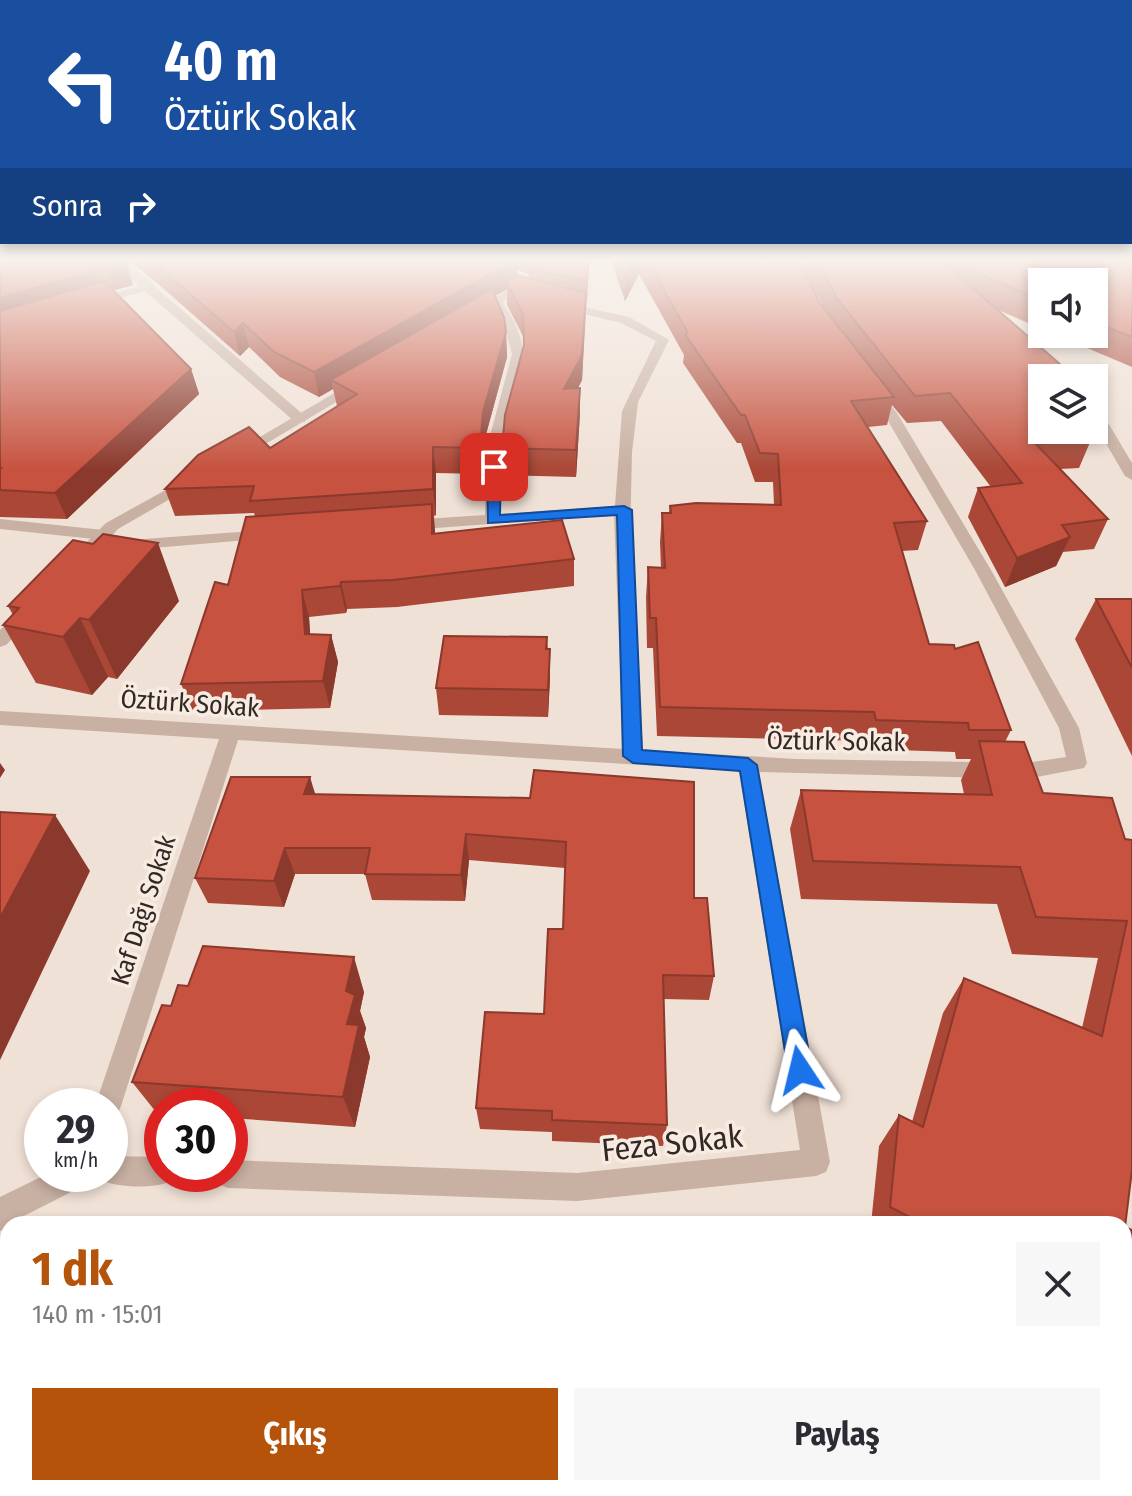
<!DOCTYPE html>
<html lang="tr">
<meta charset="utf-8">
<style>
:root{--surface:#fff;--page:#f7f7f7;--text:#2b2b33;--muted:#7c7c81;--accent:#b45309}
body{margin:0;font-family:"Fira Sans Condensed",sans-serif;background:var(--page);color:var(--text);height:100vh;display:flex;flex-direction:column;font-size:30px;white-space:nowrap}
*{box-sizing:border-box;margin:0}
p{font-size:26px;color:var(--muted)}
.icon{flex:none;width:44px;height:44px;fill:none;stroke:currentColor;stroke-width:2;stroke-linecap:round;stroke-linejoin:round}
.map{position:relative;flex:1;overflow:hidden}
.drawer{position:absolute;left:0px;top:1216px;width:1132px;height:280px;display:flex;flex-direction:column;background:var(--surface);border-radius:24px 24px 0 0;box-shadow:0 4px 12px #0003}
.drawer>*{flex:none}
.banner{position:absolute;left:0px;top:0px;width:1132px;height:244px;box-shadow:0 4px 12px #0003;background:#1a4fa0;color:#fff;overflow:hidden}
.tools{position:absolute;left:1028px;top:268px;display:grid;gap:16px}
.tools a{display:grid;place-items:center;width:80px;height:80px;border-radius:0px;background:var(--surface);box-shadow:0 4px 12px #0003;font-size:40px}
.speed{position:absolute;left:24px;top:1088px;display:flex;gap:16px;font-size:40px;font-weight:700;text-align:center}
.speed>*{display:grid;place-content:center;width:104px;height:104px;border-radius:50%;background:var(--surface);box-shadow:0 4px 12px #0003;line-height:1}
.speed small{font-size:20px;font-weight:400}
.speed .limit{border:12px solid #d22;background:#fff;color:#111}
.pin{position:absolute;display:grid;place-items:center;width:68px;height:68px;color:#fff;margin:-34px;border-radius:16px;box-shadow:0 4px 12px #0006}
.me{position:absolute;width:88px;margin:-44px;rotate:350deg;stroke-linejoin:round;filter:drop-shadow(0 0 6px #0008)}
.turn{display:flex;align-items:center;gap:28px;height:168px;padding:0 32px;font-size:36px}
.turn .icon{width:104px;height:104px;stroke-width:2.5}
.turn b{display:block;font-size:56px;line-height:68px}
.then{display:flex;align-items:center;height:76px;padding:0 32px;background:#0003;gap:16px;font-size:30px}
.round{display:grid;place-items:center;flex:none;width:84px;height:84px;border-radius:0px;background:var(--page)}
.overview{display:flex;align-items:center;justify-content:space-between;height:136px;padding:0 32px}
h1{font-size:48px;font-weight:700;line-height:60px;color:var(--accent)}
.button{display:flex;gap:16px;margin-top:auto;padding:16px 32px}
.button a{flex:1;height:92px;border-radius:0px;background:var(--accent);color:#fff;font-size:32px;font-weight:700;line-height:92px;text-align:center}
.button a+a{background:var(--page);color:var(--text)}
.map>svg:first-child{display:block}
.lines{fill:none;stroke-linecap:round;stroke-linejoin:round}
.minor{fill:#c8b0a3;fill-rule:evenodd}
.tertiary{fill:#c8b0a3;fill-rule:evenodd}
.wall{fill:#aa4736;fill-rule:evenodd}
.shaded-wall{fill:#8b392c}
.building{fill:#c6523f;stroke:#8b392c;stroke-width:2}
.route{fill:#1a73e8;stroke:#114b97;stroke-width:2}
.labels{text-anchor:middle;stroke-width:7;stroke-linejoin:round;paint-order:stroke}
.street-label{font-size:26px;fill:#332825;stroke:#f8ece2}
.near-street-label{font-size:32px;fill:#332825;stroke:#f8ece2}
</style>
<div class="map">
<svg width="1132" height="1496" viewBox="0 0 1132 1496">
<rect width="100%" height="100%" fill="#f0e1d6"/>
<g class="lines">
<!-- minor -->
<g class="minor">
<polygon points="111,260 123,260 154,284 155,287 305,416 305,422 295,422 145,291 89,307 89,301 139,286"/>
<path d="M 493,300 L 501,300 C 543,361 515,378 503,440 C 498,464 501,489 501,514 L 615,506 L 622,411 L 656,341 L 621,323 L 556,307 L 556,301 L 629,317 L 669,340 L 638,402 L 632,452 L 630,539 L 643,750 L 796,759 L 1026,763 L 1066,757 L 1059,728 L 975,570 L 884,414 L 866,392 L 873,388 L 878,389 L 897,413 L 991,570 L 1079,728 L 1087,763 L 1084,768 L 1026,779 L 759,772 L 830,1162 L 826,1172 L 816,1176 L 577,1201 L 228,1188 L 218,1184 L 214,1174 L 230,1174 L 230,1160 L 577,1173 L 800,1150 L 739,771 L 238,740 L 121,1106 L 117,1115 L 110,1118 L 110,1106 L 95,1106 L 219,739 L 0,725 L 0,711 L 623,749 L 614,515 L 409,530 L 401,525 L 409,520 L 485,515 L 487,447 L 512,354 L 503,322 L 491,303 Z"/>
<polygon points="1069,364 1074,365 1081,378 1067,378 1062,368"/>
<polygon points="1094,407 1101,411 1132,463 1132,480 1125,476 1094,423"/>
<polygon points="0,519 103,530 111,535 103,540 0,529"/>
<polygon points="265,530 271,532 271,538 130,550 122,545 130,540"/>
<path d="M 110,1156 L 162,1157 L 162,1174 L 175,1174 L 172,1181 C 153,1189 119,1188 100,1180 L 98,1174 L 110,1174 Z"/>
<polygon points="47,1174 91,1174 87,1184 8,1224 8,1228 0,1231 0,1197"/>
</g>
<!-- tertiary -->
<g class="tertiary">
<polygon points="551,260 564,260 479,319 471,319 471,313"/>
<polygon points="353,382 365,385 245,456 233,453"/>
<polygon points="191,476 199,481 196,484 118,529 93,556 81,556 81,548 106,523"/>
<polygon points="25,610 34,616 31,620 6,645 0,647 0,630 19,612"/>
</g>
</g>
<!-- wall -->
<g class="wall">
<polygon points="0,260 124,260 133,285 115,290 112,289 191,369 199,394 67,519 0,517"/>
<path d="M 128,260 L 589,260 L 582,380 L 578,388 L 580,413 L 576,477 L 503,475 L 502,448 L 524,346 L 524,338 L 507,305 L 507,289 L 495,296 L 506,332 L 507,357 L 485,438 L 482,474 L 436,473 L 436,515 L 434,516 L 435,534 L 574,559 L 574,586 L 397,607 L 347,609 L 346,613 L 309,617 L 310,634 L 331,635 L 338,662 L 330,708 L 193,711 L 181,684 L 228,585 L 255,516 L 254,513 L 175,516 L 165,489 L 270,448 L 337,406 L 333,389 L 319,397 L 280,377 L 249,347 L 240,356 L 156,282 ZM 517,270 L 529,274 L 529,278 L 517,276 Z"/>
<polygon points="611,260 800,260 819,302 823,307 803,266 804,260 1132,260 1132,367 1054,334 1094,334 1094,282 1042,282 1042,329 996,309 1042,430 1091,440 1079,468 1060,469 1108,519 1094,549 1063,552 1056,566 1005,587 968,517 978,488 991,487 941,421 907,423 892,405 887,425 868,427 927,521 918,550 902,551 929,644 955,649 1011,730 1005,742 1043,793 1125,839 1132,840 1125,1227 1132,1496 920,1496 919,1488 1124,1488 1124,1224 871,1224 879,1146 899,1115 912,1122 943,1013 964,978 1082,1028 1098,958 1012,954 997,904 801,899 790,829 801,790 964,794 961,780 971,759 956,759 955,752 866,749 864,741 657,736 653,648 647,648 646,597 648,567 661,568 660,542 662,513 669,513 670,506 774,505 773,482 755,482 741,443 737,443 683,363 684,355 639,274 625,301"/>
<polygon points="1096,599 1132,599 1132,756 1075,639"/>
<polygon points="179,601 117,679 108,677 92,695 36,683 3,625 13,615 8,606"/>
<polygon points="547,637 550,677 548,717 439,715 436,688"/>
<polygon points="315,794 530,798 694,898 714,976 709,1000 663,999 667,1125 663,1146 552,1141 552,1132 480,1129 476,1108 544,1014 563,929 565,868 469,860 465,901 372,900 365,874 295,874 284,907 208,903 195,878"/>
<polygon points="364,992 360,1011 366,1028 364,1037 370,1057 355,1127 230,1118 230,1106 162,1106 162,1113 156,1112 132,1082 171,1006"/>
<polygon points="268,1488 792,1496 285,1496"/>
</g>
<!-- shaded-wall -->
<g class="shaded-wall">
<polygon points="515,260 517,260 518,282 506,281 507,289 340,385 331,380 333,389 319,397 314,372"/>
<polygon points="529,260 547,260 530,269"/>
<polygon points="588,260 589,260 587,304 587,281"/>
<polygon points="634,260 640,260 639,274 625,301 626,275"/>
<polygon points="126,261 133,285 115,290 107,267"/>
<polygon points="94,271 102,294 0,325 0,298"/>
<polygon points="586,293 582,380 564,414 564,389"/>
<polygon points="243,323 249,347 240,356 234,332"/>
<polygon points="506,332 507,357 485,438 482,474 480,448 483,412"/>
<polygon points="191,369 199,394 67,519 55,493"/>
<polygon points="580,388 580,413 576,477 576,450"/>
<polygon points="433,447 436,473 436,515 433,489"/>
<polygon points="432,504 435,531 435,561 432,534"/>
<polygon points="1070,537 1056,566 1005,587 1017,558"/>
<polygon points="158,543 179,601 117,679 89,620"/>
<polygon points="341,582 347,609 346,613 340,586"/>
<polygon points="302,590 309,617 312,662 305,634"/>
<polygon points="80,618 108,677 92,695 63,637"/>
<polygon points="331,635 338,662 330,708 323,681"/>
<polygon points="550,649 550,677 548,717 548,690"/>
<polygon points="0,763 5,770 0,778"/>
<polygon points="310,777 318,803 304,794"/>
<polygon points="55,815 90,871 0,1060 0,918"/>
<polygon points="466,834 469,860 465,901 461,875"/>
<polygon points="285,848 295,874 284,907 274,881"/>
<polygon points="354,957 364,992 360,1011 366,1028 364,1037 370,1057 355,1127 343,1097 347,1024 346,991"/>
<polygon points="153,1488 202,1488 205,1493 202,1496 145,1496"/>
</g>
<!-- building -->
<g class="building">
<polygon points="0,260 83,260 94,271 0,298"/>
<polygon points="94,260 124,260 126,261 107,267"/>
<polygon points="151,260 515,260 314,372 274,352 243,323 234,332"/>
<polygon points="539,260 588,260 587,281 529,268"/>
<polygon points="620,260 634,260 626,275"/>
<polygon points="647,260 800,260 819,302 894,397 851,401 927,521 894,523 929,644 954,645 955,649 978,642 1011,730 969,730 968,723 876,720 874,712 660,707 656,618 650,618 648,567 665,568 662,513 671,513 670,506 696,503 781,505 778,454 760,453 745,415 741,415 686,336 687,331"/>
<polygon points="817,260 940,260 1076,378 1042,378 1042,430 1082,430 1091,440 1036,444 1108,519 1062,525 1070,537 1017,558 978,488 1022,483 950,393 915,396 836,297"/>
<polygon points="945,260 1132,260 1132,337 1094,322 1094,282 1042,282 1042,300"/>
<polygon points="516,275 586,293 582,355 564,389 580,388 576,450 502,448 505,415 524,345 523,314 506,281"/>
<polygon points="104,281 191,369 55,493 0,490 0,469 1,468 0,468 0,311"/>
<polygon points="492,289 504,317 506,332 483,412 480,448 433,447 433,489 250,501 254,486 165,489 198,455 249,427 270,448 357,394 331,380"/>
<polygon points="432,504 432,534 562,520 574,559 393,580 341,582 340,586 302,590 305,634 331,635 323,681 181,684 215,582 228,585 246,517"/>
<polygon points="103,534 158,543 89,620 80,618 63,637 3,625 19,608 8,606 73,540 93,544"/>
<polygon points="1096,599 1132,599 1132,668"/>
<polygon points="444,636 547,637 546,649 550,649 548,690 436,688"/>
<polygon points="979,741 1024,742 1043,793 1112,798 1125,839 1132,840 1132,1170 1125,1227 1132,1230 1132,1496 949,1496 948,1488 1124,1488 1124,1224 923,1224 890,1207 899,1115 923,1127 964,978 1102,1036 1127,921 1036,917 1020,867 813,861 801,790 992,795"/>
<polygon points="534,770 694,782 694,898 707,898 714,976 663,975 667,1125 552,1120 552,1111 476,1108 485,1012 544,1014 548,929 563,929 566,842 466,834 461,875 365,874 370,848 285,848 274,881 195,878 231,777 310,777 304,794 530,798"/>
<polygon points="0,812 55,815 0,918"/>
<polygon points="203,946 354,957 346,991 355,995 347,1024 359,1025 343,1097 132,1082 162,1005 171,1006 178,985 188,986"/>
<polygon points="8,1262 8,1449 0,1436 0,1269"/>
<polygon points="31,1488 153,1488 145,1496 35,1496"/>
<polygon points="271,1488 794,1488 792,1496 352,1496"/>
</g>
<!-- sky -->
<linearGradient id="sky" x2="0" y2="1"><stop stop-color="#7ab1cf"/><stop offset="0.55" stop-color="#f8f2ed"/><stop offset="1" stop-color="#f8f2ed" stop-opacity="0"/></linearGradient>
<rect width="1132" height="470" fill="url(#sky)"/>
<!-- route -->
<polygon class="route" points="494,463 501,467 500,515 624,506 632,510 642,750 748,758 757,765 812,1070 808,1078 800,1082 792,1078 788,1070 740,771 633,763 623,756 617,515 488,523 487,467"/>
<g class="labels">
<!-- street labels -->
<g class="street-label">
<text transform="translate(190 703) rotate(4)" y="9">Öztürk Sokak</text>
<text transform="translate(836 741) rotate(1)" y="9">Öztürk Sokak</text>
<text transform="translate(143 910) rotate(-72)" y="9">Kaf Dağı Sokak</text>
</g>
<!-- near-street labels -->
<g class="near-street-label">
<text transform="translate(672 1143) rotate(-6)" y="11">Feza Sokak</text>
</g>
</g>
</svg>
<div class="tools">
<a><svg class="icon" aria-label="sound" viewBox="0 0 24 24"><path d="M4 9h4l5-4v14l-5-4H4zM17 9q2 3 0 6"/></svg></a>
<a><svg class="icon" aria-label="layers" viewBox="0 0 24 24"><path d="M12 4l9 5-9 5-9-5zM3 14l9 5 9-5"/></svg></a>
</div>
<div class="speed"><div>29<small>km/h</small></div><div class="limit">30</div></div>
<div class="pin" style="left:494px;top:467px;background:#d93025"><svg class="icon" aria-label="arrive" viewBox="0 0 24 24"><path d="M6 21V4h12l-3 4 3 4H6"/></svg></div>
<svg class="me" style="left:800px;top:1070px" viewBox="-20 -20 40 40"><path d="M0-17L14 15 0 8-14 15z" fill="#1a73e8" stroke="#fff" stroke-width="4"/></svg>
<div class="banner">
<div class="turn"><svg class="icon" aria-label="left" viewBox="0 0 24 24"><path d="M17 20v-9H6M10 6l-5 5 5 5"/></svg><div><b>40 m</b>Öztürk Sokak</div></div>
<div class="then">Sonra<svg class="icon" aria-label="right" viewBox="0 0 24 24"><path d="M7 20v-9h11M14 6l5 5-5 5"/></svg></div>
</div>
<section class="drawer">
<div class="overview"><div><h1>1 dk</h1><p>140 m · 15:01</p></div><a class="round"><svg class="icon" aria-label="close" viewBox="0 0 24 24"><path d="M6 6l12 12M18 6L6 18"/></svg></a></div>
<div class="button"><a>Çıkış</a><a>Paylaş</a></div>
</section>
</div>
